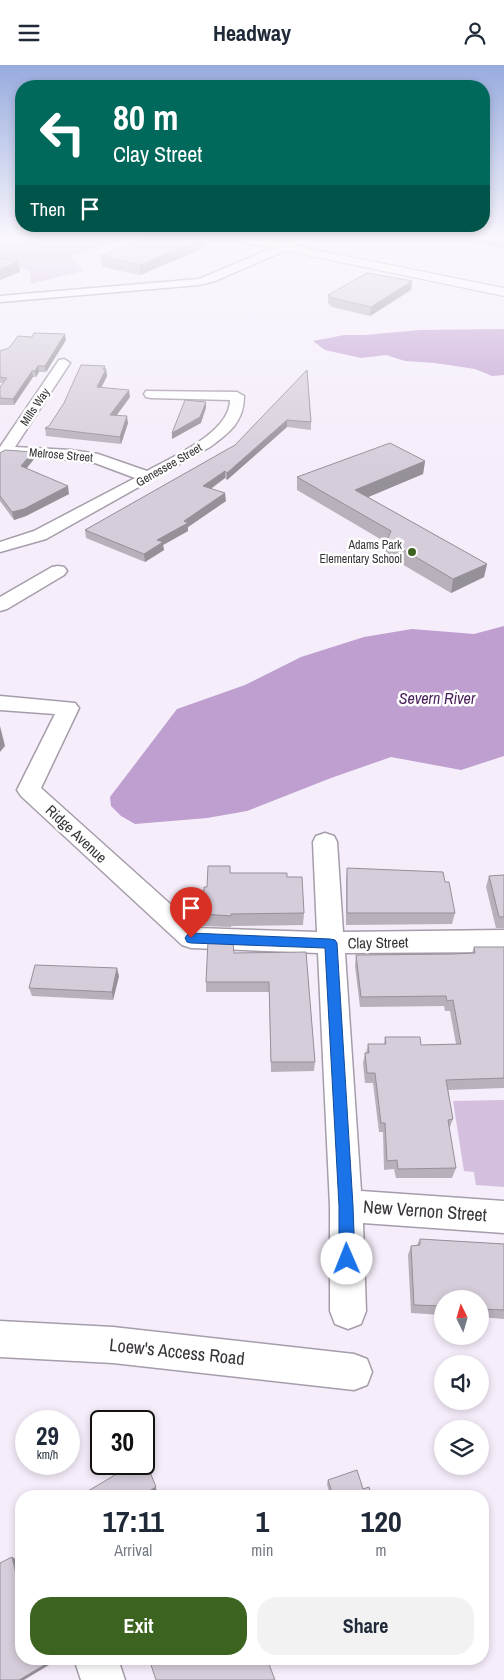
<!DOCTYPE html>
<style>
:root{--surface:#fff;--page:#f2f2f3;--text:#1f2937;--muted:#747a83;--accent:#3c6420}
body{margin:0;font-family:"Archivo Narrow",sans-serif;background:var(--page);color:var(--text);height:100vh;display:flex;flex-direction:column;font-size:19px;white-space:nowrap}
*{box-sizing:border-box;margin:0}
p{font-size:16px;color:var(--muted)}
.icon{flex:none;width:28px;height:28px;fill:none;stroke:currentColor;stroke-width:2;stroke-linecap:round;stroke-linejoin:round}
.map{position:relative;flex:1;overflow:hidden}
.drawer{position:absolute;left:15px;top:1425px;width:474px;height:175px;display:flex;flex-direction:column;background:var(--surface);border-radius:20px;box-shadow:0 2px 8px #0003}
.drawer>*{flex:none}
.top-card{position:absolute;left:15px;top:15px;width:475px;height:152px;border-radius:20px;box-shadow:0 2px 8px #0003;background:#00695c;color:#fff;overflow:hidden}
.needle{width:32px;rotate:355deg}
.controls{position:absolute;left:434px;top:1225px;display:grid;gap:10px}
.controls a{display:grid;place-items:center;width:55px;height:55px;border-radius:50%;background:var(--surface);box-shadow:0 2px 8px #0003;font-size:25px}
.speed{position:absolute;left:15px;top:1345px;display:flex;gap:10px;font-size:25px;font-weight:700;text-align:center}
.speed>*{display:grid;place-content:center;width:65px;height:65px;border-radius:50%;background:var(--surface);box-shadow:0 2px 8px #0003;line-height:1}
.speed small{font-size:12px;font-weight:400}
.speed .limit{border:2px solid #111;border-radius:8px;background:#fff;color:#111}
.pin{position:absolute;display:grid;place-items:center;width:42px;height:42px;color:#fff;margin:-51px -21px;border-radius:50% 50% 50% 0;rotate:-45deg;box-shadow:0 0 5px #0007}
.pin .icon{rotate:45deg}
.me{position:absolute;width:55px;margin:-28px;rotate:359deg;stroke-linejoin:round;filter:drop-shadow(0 0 4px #0008)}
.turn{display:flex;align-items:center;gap:18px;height:105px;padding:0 15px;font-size:22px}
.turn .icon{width:65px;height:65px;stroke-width:2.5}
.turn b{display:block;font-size:35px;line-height:42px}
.then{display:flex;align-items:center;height:48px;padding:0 15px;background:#0003;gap:10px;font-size:19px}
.eta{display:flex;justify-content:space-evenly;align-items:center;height:85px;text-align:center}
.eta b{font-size:30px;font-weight:800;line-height:35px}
.primary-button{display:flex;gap:10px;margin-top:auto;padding:10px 15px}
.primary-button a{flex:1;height:58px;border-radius:20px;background:var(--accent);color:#fff;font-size:20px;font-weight:800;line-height:58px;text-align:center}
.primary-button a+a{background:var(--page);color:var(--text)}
header{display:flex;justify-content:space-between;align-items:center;height:65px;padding:0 15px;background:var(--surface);font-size:22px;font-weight:800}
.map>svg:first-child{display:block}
.green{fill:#d4bfde}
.water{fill:#bf9ed0}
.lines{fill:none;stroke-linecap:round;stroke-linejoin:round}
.street-casing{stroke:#a59daa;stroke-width:3}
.primary-casing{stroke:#a59daa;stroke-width:2}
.street{fill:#fff;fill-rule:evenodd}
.primary{fill:#fff;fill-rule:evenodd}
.wall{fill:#b8b0bb}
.shaded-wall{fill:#969099}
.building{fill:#d6cdda;stroke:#969099}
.route{fill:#1a73e8;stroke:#114b97}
.poi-dot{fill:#3c6420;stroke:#fefefe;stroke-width:2}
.labels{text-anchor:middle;stroke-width:5;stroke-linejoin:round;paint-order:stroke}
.far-street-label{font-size:12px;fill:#383439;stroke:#fefefe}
.far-poi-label{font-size:12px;fill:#383439;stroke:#fefefe;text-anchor:end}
.street-label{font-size:15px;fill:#383439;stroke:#fefefe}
.water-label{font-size:16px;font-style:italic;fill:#491e5b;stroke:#fefefe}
.near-street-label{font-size:18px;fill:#383439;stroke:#fefefe}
</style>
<header><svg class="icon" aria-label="menu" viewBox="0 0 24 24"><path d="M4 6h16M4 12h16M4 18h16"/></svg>Headway<svg class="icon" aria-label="person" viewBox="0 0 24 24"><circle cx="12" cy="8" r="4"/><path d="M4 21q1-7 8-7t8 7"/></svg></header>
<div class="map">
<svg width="504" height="1615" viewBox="0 0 504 1615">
<rect width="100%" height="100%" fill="#f5edfa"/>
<!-- green -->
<g class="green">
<polygon points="0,174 124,174 71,191 83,206 30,219 30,206 0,198"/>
<polygon points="504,1035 504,1122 476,1120 474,1107 464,1106 453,1036"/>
</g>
<!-- water -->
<g class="water">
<polygon points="443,174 504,174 504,183"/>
<polygon points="504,264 504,310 492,311 475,304 435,298 405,296 386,290 361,293 325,285 313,276 344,270 365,270 420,265"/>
<polygon points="504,561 504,691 461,705 391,692 331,713 247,746 207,753 135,759 121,751 111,741 110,732 177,644 245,620 301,592 364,572 412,564 474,569"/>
</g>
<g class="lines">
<defs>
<g id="street">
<polygon points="298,174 301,177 300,179 215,216 199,220 0,237 0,231 199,214 292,175"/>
<path d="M 64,294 L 70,298 L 15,382 L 71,385 L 98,389 L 147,406 C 172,392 230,368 230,335 L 151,333 L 146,332 L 144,329 L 146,326 L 237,327 L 244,331 C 244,357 229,368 210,382 L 46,474 L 0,487 L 0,477 L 34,466 L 135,413 L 95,398 L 71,395 L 0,390 L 0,382 L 59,295 Z"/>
<polygon points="58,501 64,502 67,506 64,510 7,544 0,546 0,532 52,502"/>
<polygon points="0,631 75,638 79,643 41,723 197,863 317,867 313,777 316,771 325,768 334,771 337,777 343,867 504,865 504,887 345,888 361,1126 504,1136 504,1168 363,1158 366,1246 361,1259 348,1264 335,1259 330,1246 330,1141 318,888 191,883 182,880 21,731 17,725 55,649 0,645"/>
<polygon points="0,1256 113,1262 354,1289 367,1294 372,1307 367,1320 354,1325 113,1298 0,1292"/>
<polygon points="74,1594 118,1594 125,1615 81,1615"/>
</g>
<polygon id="primary" points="238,174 261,174 504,223 504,231 243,177"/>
</defs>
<!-- street casing -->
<use href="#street" class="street-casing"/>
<!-- primary casing -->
<use href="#primary" class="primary-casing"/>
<!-- street -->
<use href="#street" class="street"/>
<!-- primary -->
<use href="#primary" class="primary"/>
</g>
<!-- wall -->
<g class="wall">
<polygon points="142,174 204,174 204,183 140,210 102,202 100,191"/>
<polygon points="412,216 411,225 370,251 332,242 328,238 328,230"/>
<polygon points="66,275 46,307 39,307 36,312 33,312 14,340 0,340 0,322 3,318 0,318 0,286"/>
<polygon points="105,304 106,304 107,311 101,323 130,332 116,351 128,358 121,379 46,371 45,363 49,361 64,338"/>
<polygon points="307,305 311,357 311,365 287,362 227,415 225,413 211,424 226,436 188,462 188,466 163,480 164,485 145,497 86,473 85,465 235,380"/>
<polygon points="0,388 34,394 26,404 69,429 26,451 14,455 0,436"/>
<polygon points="425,396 423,409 368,432 487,499 484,512 451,528 385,489 387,478 297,425 297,412"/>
<polygon points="347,803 445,817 455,848 452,859 346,860 346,815"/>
<polygon points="231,808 287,812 304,848 303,860 231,861 231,862 203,861 203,849 207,822"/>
<polygon points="504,810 504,863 496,863 486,822 489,811"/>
<polygon points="474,882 504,882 504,1023 448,1025 453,1054 449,1064 456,1103 452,1113 396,1113 394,1104 384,1105 383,1067 379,1067 373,1018 365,1018 363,998 365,988 366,988 368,979 384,979 385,972 421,980 456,979 450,946 445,946 444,941 360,942 355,901 356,890 453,889 472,888"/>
<polygon points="306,887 315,997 314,1006 271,1007 269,927 206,927 206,917 234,888"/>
<polygon points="119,911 113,935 32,931 29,923"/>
<polygon points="420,1174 504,1179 504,1254 480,1252 480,1234 442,1234 442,1250 411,1248 408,1190 411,1181 417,1180"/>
<polygon points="328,1415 363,1424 372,1431 330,1431 327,1419"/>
</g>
<!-- shaded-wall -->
<g class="shaded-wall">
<polygon points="200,174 204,174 204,183 140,210 140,200"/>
<polygon points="18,197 20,207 0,215 0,204"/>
<polygon points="412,216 411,225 370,251 371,242"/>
<polygon points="65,269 66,275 46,307 45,301"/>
<polygon points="38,301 39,307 36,312 35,306"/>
<polygon points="105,301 105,306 106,304 107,311 98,329 97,322"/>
<polygon points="32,306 33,312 14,340 13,334"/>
<polygon points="129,325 130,332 111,358 110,350"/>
<polygon points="206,337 206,343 201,358 172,374 172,368"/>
<polygon points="127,351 128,358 121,379 120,372"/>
<polygon points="287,355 287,362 227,415 227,408"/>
<polygon points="33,387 34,394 22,409 21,401"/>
<polygon points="425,396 423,409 354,438 355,425"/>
<polygon points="225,406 225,413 203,429 203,421"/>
<polygon points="68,421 69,429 26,451 14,455 12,447"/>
<polygon points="225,428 226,436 188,462 188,466 163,480 164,485 145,497 144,489 157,475"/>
<polygon points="487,499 484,512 451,528 453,514"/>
<polygon points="0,661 5,681 0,687"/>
<polygon points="117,903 119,911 113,935 112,927"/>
<polygon points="150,1406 157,1426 148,1431 140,1431"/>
<polygon points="12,1492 16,1494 21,1516 18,1517"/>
<polygon points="44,1594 47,1594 49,1600 24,1615 19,1615"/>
</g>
<!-- building -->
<g class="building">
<polygon points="142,174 200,174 140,200 100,191"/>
<polygon points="0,193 18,197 0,204"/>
<polygon points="367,208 412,216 371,242 333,233 328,230"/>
<polygon points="34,268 65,269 45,301 38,301 35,306 32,306 13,334 0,333 0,322 7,313 0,312 0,286 9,283 18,271 32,272"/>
<polygon points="81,300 105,301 103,304 106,304 97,322 129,325 110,350 127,351 120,372 45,363 49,361 64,338"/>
<polygon points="307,305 311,357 287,355 227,408 225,406 203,421 225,428 184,456 188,458 157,475 163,477 144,489 85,465 235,380"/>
<polygon points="185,335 206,337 200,352 172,368"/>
<polygon points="390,378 425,396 355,425 487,499 453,514 387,475 391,466 297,412"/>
<polygon points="5,385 33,387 21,401 68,421 24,444 12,447 0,431 0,388"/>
<polygon points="208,801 230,801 230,808 287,808 287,812 302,812 304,848 231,849 231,851 203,849 204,822 207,822"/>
<polygon points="347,803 443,807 445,817 449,817 455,848 347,848"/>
<polygon points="504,810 504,852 499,852 489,811"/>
<polygon points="208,876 233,877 234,888 306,887 315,997 271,997 269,917 206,917"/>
<polygon points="474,882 504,882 504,1013 446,1015 453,1054 448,1055 456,1103 398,1104 397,1095 387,1096 385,1058 381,1058 375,1008 367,1008 365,988 369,988 368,979 386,979 385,972 420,972 421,980 461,979 453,935 447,936 446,931 361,932 356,890 453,889 475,888"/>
<polygon points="35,900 117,903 112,927 29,923"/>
<polygon points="420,1174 504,1179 504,1245 480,1244 480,1234 442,1234 442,1241 414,1240 411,1181 420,1180"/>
<polygon points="130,1401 133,1410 148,1402 156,1422 140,1431 90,1431 88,1426"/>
<polygon points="357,1405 363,1424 369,1422 372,1431 333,1431 328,1415"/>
<polygon points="12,1492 18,1517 21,1515 21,1594 44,1594 46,1599 19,1615 0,1615 0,1498"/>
<polygon points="149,1594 267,1594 275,1615 156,1615"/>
</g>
<!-- sky -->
<linearGradient id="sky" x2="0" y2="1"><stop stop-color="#97abde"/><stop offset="0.43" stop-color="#faf7fd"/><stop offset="1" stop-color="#faf7fd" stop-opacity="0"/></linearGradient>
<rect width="504" height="401" fill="url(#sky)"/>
<!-- route -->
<polygon class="route" points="191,868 330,874 335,875 337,878 353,1141 355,1194 352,1199 347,1201 342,1199 339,1194 339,1141 325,883 191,878 187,877 185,873 187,870"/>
<!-- markers -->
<circle class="poi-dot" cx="412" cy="487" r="5"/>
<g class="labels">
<!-- far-street labels -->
<g class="far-street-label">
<text transform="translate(35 342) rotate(-56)" y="4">Mills Way</text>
<text transform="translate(61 390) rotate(5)" y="4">Melrose Street</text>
<text transform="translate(169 400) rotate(-30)" y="4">Genessee Street</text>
</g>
<!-- far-poi labels -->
<g class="far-poi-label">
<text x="402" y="484">Adams Park<tspan x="402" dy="14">Elementary School</tspan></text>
</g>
<!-- street labels -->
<g class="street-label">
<text transform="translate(76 769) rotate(43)" y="5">Ridge Avenue</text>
<text transform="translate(378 878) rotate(-1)" y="5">Clay Street</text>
</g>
<!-- water labels -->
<g class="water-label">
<text x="437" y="639">Severn River</text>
</g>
<!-- near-street labels -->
<g class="near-street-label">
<text transform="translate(425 1146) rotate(4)" y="6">New Vernon Street</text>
<text transform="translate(177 1287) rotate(6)" y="6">Loew's Access Road</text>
</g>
</g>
</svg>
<div class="controls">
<a><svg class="needle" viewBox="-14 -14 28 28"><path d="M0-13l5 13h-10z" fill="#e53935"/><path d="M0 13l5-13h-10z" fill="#747a83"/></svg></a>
<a><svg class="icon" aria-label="sound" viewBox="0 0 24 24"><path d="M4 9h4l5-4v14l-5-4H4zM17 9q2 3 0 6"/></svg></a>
<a><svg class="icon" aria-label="layers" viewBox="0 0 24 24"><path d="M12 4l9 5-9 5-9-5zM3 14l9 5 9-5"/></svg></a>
</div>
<div class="speed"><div>29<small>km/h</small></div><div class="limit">30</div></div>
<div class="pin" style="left:191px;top:873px;background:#d93025"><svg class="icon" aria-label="arrive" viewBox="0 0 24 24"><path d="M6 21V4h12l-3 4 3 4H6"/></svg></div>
<svg class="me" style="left:347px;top:1194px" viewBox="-20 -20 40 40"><circle r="19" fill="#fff"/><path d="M0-13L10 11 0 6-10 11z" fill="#1a73e8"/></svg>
<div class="top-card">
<div class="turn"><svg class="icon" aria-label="left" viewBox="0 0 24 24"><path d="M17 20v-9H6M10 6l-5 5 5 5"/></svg><div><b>80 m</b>Clay Street</div></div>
<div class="then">Then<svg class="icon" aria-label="arrive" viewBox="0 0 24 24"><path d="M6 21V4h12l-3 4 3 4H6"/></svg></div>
</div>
<section class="drawer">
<div class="eta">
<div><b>17:11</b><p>Arrival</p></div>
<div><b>1</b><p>min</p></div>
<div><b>120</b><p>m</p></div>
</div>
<div class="primary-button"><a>Exit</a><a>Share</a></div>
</section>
</div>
